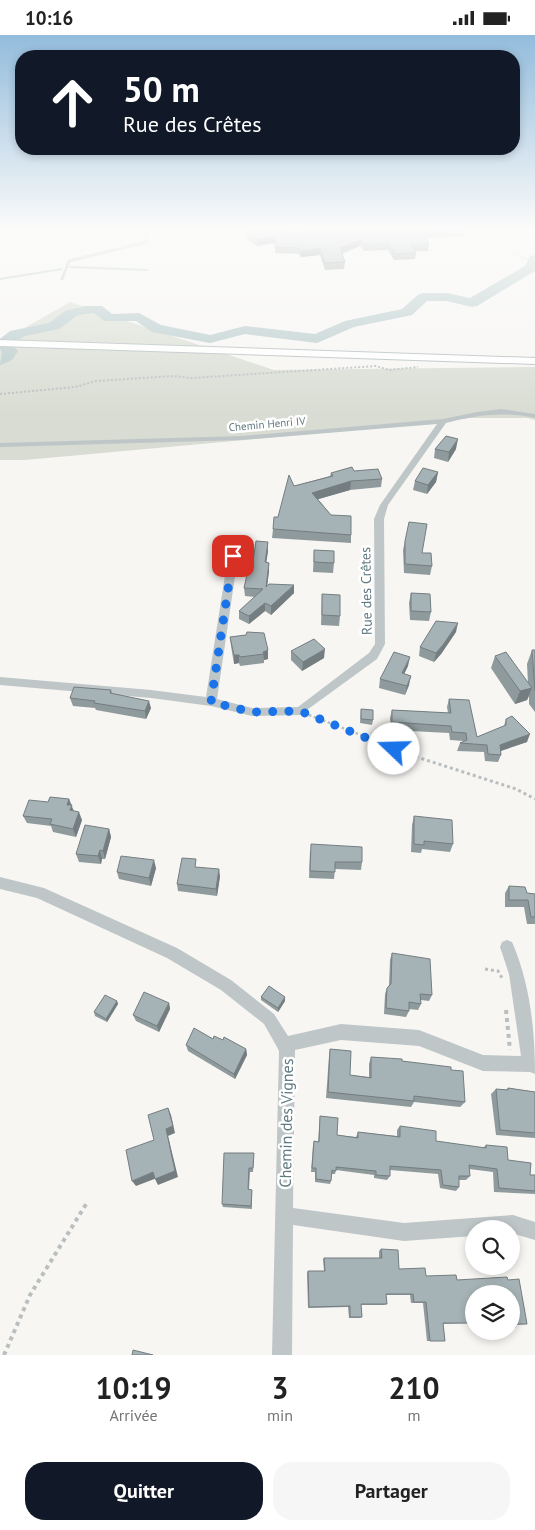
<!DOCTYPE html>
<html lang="fr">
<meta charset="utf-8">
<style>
:root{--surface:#fff;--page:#f6f6f6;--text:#222;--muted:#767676;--accent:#111827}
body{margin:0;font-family:"PT Sans",sans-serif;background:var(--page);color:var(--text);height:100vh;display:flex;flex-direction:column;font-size:19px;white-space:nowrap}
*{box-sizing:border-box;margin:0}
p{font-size:16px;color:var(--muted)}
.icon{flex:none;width:28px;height:28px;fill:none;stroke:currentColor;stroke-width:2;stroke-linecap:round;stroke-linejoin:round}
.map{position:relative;height:1320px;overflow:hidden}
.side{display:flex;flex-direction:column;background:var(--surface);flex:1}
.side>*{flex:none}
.top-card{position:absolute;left:15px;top:15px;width:505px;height:105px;border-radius:20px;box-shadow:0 2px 8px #0003;background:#111827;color:#fff;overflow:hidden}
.buttons{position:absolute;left:465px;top:1185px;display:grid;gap:10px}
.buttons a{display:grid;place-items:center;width:55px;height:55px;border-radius:50%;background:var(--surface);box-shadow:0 2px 8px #0003;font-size:25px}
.pin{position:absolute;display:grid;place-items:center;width:42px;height:42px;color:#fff;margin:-21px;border-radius:10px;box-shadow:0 2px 8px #0006}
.me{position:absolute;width:55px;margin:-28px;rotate:291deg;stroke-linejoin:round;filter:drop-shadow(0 0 4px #0008)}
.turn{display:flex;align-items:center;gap:18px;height:105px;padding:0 25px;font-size:22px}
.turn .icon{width:65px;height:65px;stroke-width:2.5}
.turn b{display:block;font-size:35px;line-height:42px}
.eta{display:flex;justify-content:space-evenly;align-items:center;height:85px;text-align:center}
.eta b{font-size:30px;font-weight:800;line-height:35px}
.action{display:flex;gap:10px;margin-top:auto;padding:10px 25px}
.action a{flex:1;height:58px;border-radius:20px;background:var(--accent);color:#fff;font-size:20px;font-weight:800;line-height:58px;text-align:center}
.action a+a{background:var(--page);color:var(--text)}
.status{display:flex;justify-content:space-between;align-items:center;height:35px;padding:0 25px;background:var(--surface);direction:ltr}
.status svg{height:14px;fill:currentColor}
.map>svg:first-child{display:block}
.green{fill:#d8dcd2}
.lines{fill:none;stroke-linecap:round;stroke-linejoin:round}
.stream{stroke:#b5c8c9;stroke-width:2}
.river{fill:#b5c8c9;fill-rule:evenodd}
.secondary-casing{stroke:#b1babd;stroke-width:2}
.path-far4{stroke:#b9bec0;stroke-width:1;stroke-dasharray:1 1;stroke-linecap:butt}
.path-far3{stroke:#b9bec0;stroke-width:2;stroke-dasharray:2 2;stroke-linecap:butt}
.path-far2{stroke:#b9bec0;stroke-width:2.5;stroke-dasharray:2.5 2.5;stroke-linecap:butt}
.path-far1{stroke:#b9bec0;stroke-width:3;stroke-dasharray:3 3;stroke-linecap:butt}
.path{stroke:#b9bec0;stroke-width:4;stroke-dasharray:4 4;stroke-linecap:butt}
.service{stroke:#bfc6c8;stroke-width:3}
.minor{fill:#bfc6c8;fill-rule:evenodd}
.secondary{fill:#fff;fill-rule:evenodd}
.wall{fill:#8f9a9d}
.shaded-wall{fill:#747d7f}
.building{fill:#a6b3b6;stroke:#747d7f}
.route{stroke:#1a73e8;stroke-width:9;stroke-dasharray:0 16.2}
.labels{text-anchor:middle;stroke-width:5;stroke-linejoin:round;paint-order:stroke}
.far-street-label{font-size:11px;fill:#607a81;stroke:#fff}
.street-label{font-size:14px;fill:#607a81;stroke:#fff}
.near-street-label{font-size:16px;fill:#607a81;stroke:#fff}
</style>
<div class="status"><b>10:16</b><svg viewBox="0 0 49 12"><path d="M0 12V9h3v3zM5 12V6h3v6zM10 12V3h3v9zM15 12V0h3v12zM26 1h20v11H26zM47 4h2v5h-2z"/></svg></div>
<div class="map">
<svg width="535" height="1320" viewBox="0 0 535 1320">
<rect width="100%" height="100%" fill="#f7f6f3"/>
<!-- green -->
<polygon class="green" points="70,267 274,335 535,332 535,385 528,383 469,383 432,388 25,425 0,425 0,307"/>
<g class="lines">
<!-- stream -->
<g class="stream">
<polyline points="70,232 147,235"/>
<polyline points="0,244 62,234"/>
</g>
<!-- river -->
<polygon class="river" points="535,220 535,236 477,271 472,272 447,266 427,266 412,280 354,292 317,308 245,299 210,308 152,297 136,286 104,286 94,278 78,280 59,294 25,301 11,309 18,316 12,325 0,330 2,317 0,314 0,304 10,296 49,288 65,276 85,271 102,271 112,279 139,278 161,290 210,300 245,291 315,299 345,286 402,274 419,259 424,258 447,258 470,263 525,231 530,221"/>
<defs>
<polygon id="secondary" points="0,305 535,323 535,329 0,311"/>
</defs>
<!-- secondary casing -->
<use href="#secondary" class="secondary-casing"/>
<!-- path-far4 -->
<path class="path-far4" d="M 505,195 L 499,199 C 506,215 519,222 535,227"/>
<!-- path-far3 -->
<polyline class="path-far3" points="0,359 75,352 96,346 173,341 192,343 376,331 389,335 418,332"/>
<!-- path-far2 -->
<polyline class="path-far2" points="309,680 374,705"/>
<!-- path-far1 -->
<g class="path-far1">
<polyline points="371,704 423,724 516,754 535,764"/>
<polyline points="485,934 498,936 502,943"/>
</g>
<!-- path -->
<g class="path">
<polyline points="506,975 510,1015"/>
<polyline points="4,1320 30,1260 88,1166"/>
</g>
<!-- service -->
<polyline class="service" points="62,244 69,226 146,207 148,195"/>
<!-- minor -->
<g class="minor">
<path d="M 501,374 L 535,379 L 535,383 C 505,376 475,380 446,388 L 388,470 L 384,484 L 385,609 L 377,624 L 300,680 L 252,681 L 211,671 L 151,663 L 0,650 L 0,642 L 151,655 L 206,662 L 228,521 L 233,511 L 245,509 L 250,512 L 248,514 L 240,516 L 238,521 L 217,664 L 252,673 L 298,672 L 369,618 L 375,609 L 374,484 L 380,470 L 437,389 L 241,405 L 0,412 L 0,408 L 241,401 L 443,384 L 477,377 Z"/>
<path d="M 0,842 L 44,853 L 177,913 L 231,945 L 274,979 L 288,1001 L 341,989 L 419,995 L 483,1020 L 521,1021 L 509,939 L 500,912 L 502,907 L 507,905 L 512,907 C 530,948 535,995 535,1039 L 530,1037 L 483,1036 L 419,1011 L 341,1005 L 295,1015 L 293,1173 L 404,1188 L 513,1180 L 535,1187 L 535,1205 L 511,1198 L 511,1194 L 474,1194 L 474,1201 L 404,1206 L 293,1190 L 292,1320 L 272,1320 L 279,1016 L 277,1012 L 264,989 L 221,955 L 167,923 L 37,863 L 0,854 Z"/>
</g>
<!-- secondary -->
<use href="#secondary" class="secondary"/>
</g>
<!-- wall -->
<g class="wall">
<polygon points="246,195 292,198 299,199 464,195 463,201 426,203 429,209 428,216 415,216 416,218 415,224 394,225 388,215 364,216 360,211 342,219 345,227 344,234 325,235 320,220 301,222 299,219 275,218 275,208 257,211 246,203"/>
<polygon points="435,414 456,414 448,427 434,423"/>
<polygon points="354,436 382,444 381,452 350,455 318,464 331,480 351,500 351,508 272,503 273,494 278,482 294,451 330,441 331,438"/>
<polygon points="438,437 436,447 427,459 413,455 415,446"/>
<polygon points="405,506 422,518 432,531 430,540 404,538 403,515"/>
<polygon points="314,515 334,528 333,538 313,537"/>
<polygon points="268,516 266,527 269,528 269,536 267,551 294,558 271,580 265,576 249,589 239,584 239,576 255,562 245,561 244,553 253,526"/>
<polygon points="411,558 431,577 429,586 410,585 409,568"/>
<polygon points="322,559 340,581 339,591 321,590"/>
<polygon points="456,597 441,619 434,627 419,621 420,612"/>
<polygon points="246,600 268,624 264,625 264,628 240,631 239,628 234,629 231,611 230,602"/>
<polygon points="532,615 535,615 535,677 529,669 529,661 527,665 515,669 491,633 495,621 528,648 527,629"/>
<polygon points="291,616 324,623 302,636 291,625"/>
<polygon points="408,631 404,639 409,650 405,660 379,653 380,644"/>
<polygon points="111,655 112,658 151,673 146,684 96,675 95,673 73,671 70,663"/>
<polygon points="449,664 477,702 504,691 506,684 527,707 501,716 501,720 498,727 485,726 484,717 457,716 460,708 464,707 464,706 450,705 449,698 391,695 390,683 392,675 448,678 447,672"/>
<polygon points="361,674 373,685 372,690 360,688"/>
<polygon points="69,764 74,776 82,785 76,802 53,797 51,791 27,788 23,781 48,767"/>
<polygon points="414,781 453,809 450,817 422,814 421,818 411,817 412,790"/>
<polygon points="109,794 111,802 105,824 102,824 101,829 79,827 76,819"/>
<polygon points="310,816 362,827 361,835 335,834 334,844 309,843"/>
<polygon points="197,832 220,841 217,861 178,856 177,849"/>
<polygon points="156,833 151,851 119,844 117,837"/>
<polygon points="509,851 527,858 535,859 535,889 527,889 524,872 505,872 505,858"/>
<polygon points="392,918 432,960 429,966 421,965 421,969 418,975 409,974 409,976 406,982 384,979 385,959 387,953 389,950 390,925"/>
<polygon points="261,962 285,962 285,966 278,977 261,965"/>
<polygon points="117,966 118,969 107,987 95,981 94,977"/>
<polygon points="169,968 170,974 159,997 136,986 133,980"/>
<polygon points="213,1004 246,1014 247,1020 235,1044 188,1016 186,1010"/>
<polygon points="330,1014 350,1040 369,1042 369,1029 371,1022 402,1026 451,1035 465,1067 460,1072 414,1067 411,1072 326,1063 329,1021"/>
<polygon points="508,1053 535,1057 535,1103 496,1100 491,1059 496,1054 506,1055"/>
<polygon points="320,1081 337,1100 356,1102 358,1097 397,1101 397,1095 400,1091 436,1106 483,1113 486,1110 530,1140 535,1140 535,1159 494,1157 493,1137 469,1134 470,1141 466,1145 459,1145 459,1152 456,1156 440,1153 438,1139 390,1135 390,1141 387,1145 374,1143 374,1140 336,1135 335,1139 331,1139 331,1146 330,1149 315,1147 315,1137 311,1137 313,1110 314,1106 318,1107"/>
<polygon points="254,1123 253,1137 250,1137 249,1154 252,1159 252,1174 223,1172 222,1169"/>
<polygon points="381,1214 399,1234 426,1241 457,1245 508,1245 527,1289 515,1290 516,1292 511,1293 511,1259 474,1259 474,1290 474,1288 443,1289 445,1306 427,1306 423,1268 411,1268 410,1260 386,1260 387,1269 384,1270 361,1270 362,1282 360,1283 349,1283 348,1272 308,1273 307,1238 308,1236 324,1236 323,1224 324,1223 379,1223 379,1216"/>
</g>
<!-- shaded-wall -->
<g class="shaded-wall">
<polygon points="276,202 276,208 257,211 257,205"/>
<polygon points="361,205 360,211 339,219 340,213"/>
<polygon points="320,213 320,220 301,222 301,216"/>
<polygon points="458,404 456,414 448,427 449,417"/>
<polygon points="438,437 436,447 427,459 428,450"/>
<polygon points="351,446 350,455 312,466 312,458"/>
<polygon points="268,507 268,516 265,536 265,527"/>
<polygon points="269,528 269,536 266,561 266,552"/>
<polygon points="294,550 294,558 271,580 271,571"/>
<polygon points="265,568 265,576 249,589 249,581"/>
<polygon points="458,588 456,597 441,619 434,627 436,618"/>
<polygon points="325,614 324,623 302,636 303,627"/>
<polygon points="268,615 268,624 264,625 263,617"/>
<polygon points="234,620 239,620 239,628 234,629"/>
<polygon points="410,622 408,631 400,647 402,638"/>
<polygon points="411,641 409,650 405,660 407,651"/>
<polygon points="532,653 527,665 515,669 520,656"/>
<polygon points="149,666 151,673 146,684 145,676"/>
<polygon points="530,699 527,707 497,717 500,710"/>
<polygon points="69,764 74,778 73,783 67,770"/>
<polygon points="79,777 82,785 76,802 73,794"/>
<polygon points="109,794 111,802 105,824 103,816"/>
<polygon points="100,815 102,824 101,829 98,821"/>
<polygon points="154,825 156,833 151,851 149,843"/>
<polygon points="219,834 220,841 217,861 216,854"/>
<polygon points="285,962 285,966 278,977 278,973"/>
<polygon points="117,966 118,969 107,987 106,984"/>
<polygon points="169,968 170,974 159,997 157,991"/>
<polygon points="246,1014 247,1020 235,1044 234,1039"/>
<polygon points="168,1073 171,1080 175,1098 168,1101 178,1142 158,1150 155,1144 166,1094"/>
<polygon points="153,1137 157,1143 136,1151 132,1146"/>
</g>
<!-- building -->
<g class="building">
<polygon points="246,195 292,195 292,198 299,199 300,195 459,195 424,197 429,209 411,210 416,218 395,219 388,208 364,210 361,205 340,213 345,227 325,228 320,213 301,216 299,213 275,212 276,202 257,205 246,197"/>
<polygon points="446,401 458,404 449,417 435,414"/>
<polygon points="352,432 354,436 378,434 382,444 351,446 312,458 331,480 351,481 351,500 273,494 274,482 278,482 289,440 294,451 333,441 331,438"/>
<polygon points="423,433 438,437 428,450 415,446"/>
<polygon points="409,487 427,489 422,518 431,518 432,531 405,529 405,506"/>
<polygon points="256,506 268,507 265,527 269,528 266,552 269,549 294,550 271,571 265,568 249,581 239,576 263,554 244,553 250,526 253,526"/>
<polygon points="314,515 334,516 334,528 314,527"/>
<polygon points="411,558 430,559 431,577 411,576"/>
<polygon points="322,559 340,560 340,581 322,580"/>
<polygon points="436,586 458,588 443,610 436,618 420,612"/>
<polygon points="247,597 264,598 268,615 263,617 264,619 240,622 239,620 234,620 230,602 246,600"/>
<polygon points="314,604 325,614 303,627 291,616"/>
<polygon points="532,615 535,615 535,656"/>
<polygon points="394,617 410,622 402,638 411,641 407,651 380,644"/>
<polygon points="506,617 532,653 520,656 495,621"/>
<polygon points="74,652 111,655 110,658 149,666 145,676 94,668 95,666 70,663"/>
<polygon points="449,664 469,665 477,702 506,690 506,684 512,681 530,699 500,710 501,720 488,719 487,710 460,708 467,705 466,698 452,697 451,691 392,687 392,675 451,678"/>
<polygon points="361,674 373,675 373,685 361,684"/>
<polygon points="50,762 69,764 67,770 72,770 70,775 79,777 73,794 50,789 52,784 23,781 29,765 48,767"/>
<polygon points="414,781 452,785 453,809 424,806 424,810 414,809"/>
<polygon points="85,790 109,794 103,816 100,815 98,821 76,819"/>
<polygon points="311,809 362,812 362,827 335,827 335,837 310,836"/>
<polygon points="121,821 154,825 149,843 117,837"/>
<polygon points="182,823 196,824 195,832 219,834 216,854 177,849"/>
<polygon points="509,851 525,852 527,858 535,859 535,882 531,882 528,865 509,865"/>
<polygon points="392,918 430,924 432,960 420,959 421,969 409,967 409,976 386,973 387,953 391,949"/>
<polygon points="269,951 285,962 278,973 261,962"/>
<polygon points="144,957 169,968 157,991 133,980"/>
<polygon points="105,960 117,966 106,984 94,977"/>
<polygon points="194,993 213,1004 214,1001 223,1005 224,1002 246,1014 234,1039 186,1010"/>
<polygon points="330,1014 351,1016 350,1040 371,1043 371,1022 402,1024 402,1026 451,1032 451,1035 463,1036 465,1067 414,1061 414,1066 328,1057"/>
<polygon points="508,1053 535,1057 535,1098 500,1095 496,1054 508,1055"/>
<polygon points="168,1073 173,1091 166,1094 175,1136 155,1144 153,1137 132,1146 126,1115 154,1105 148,1080"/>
<polygon points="320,1081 338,1083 337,1100 358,1103 358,1097 400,1102 400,1091 436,1096 436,1106 486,1113 486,1110 507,1112 508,1125 531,1128 530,1140 535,1140 535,1156 499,1153 497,1134 469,1130 470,1141 459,1141 459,1152 443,1150 441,1135 390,1131 390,1141 376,1140 376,1136 336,1132 336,1136 332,1135 331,1146 316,1144 316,1133 312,1133 314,1106 319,1107"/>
<polygon points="224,1118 254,1118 253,1133 249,1133 248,1154 252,1155 251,1171 222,1169"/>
<polygon points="381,1214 398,1215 399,1234 425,1233 426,1241 456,1240 457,1245 507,1242 508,1245 519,1244 527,1289 515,1289 516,1292 511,1292 511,1259 474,1259 474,1288 443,1288 445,1306 430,1306 426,1267 414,1267 413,1259 386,1259 387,1269 361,1269 362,1282 350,1282 350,1271 309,1272 308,1236 325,1236 324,1223 382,1223"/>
<polygon points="133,1315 153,1320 132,1320"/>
</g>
<!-- sky -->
<linearGradient id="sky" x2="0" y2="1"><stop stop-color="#93bcdc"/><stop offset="0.51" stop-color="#fbfbfa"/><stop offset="1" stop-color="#fbfbfa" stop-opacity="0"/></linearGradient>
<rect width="535" height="380" fill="url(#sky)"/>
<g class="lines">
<!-- route -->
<polyline class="route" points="233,521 211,667 252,677 300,676 394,714"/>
</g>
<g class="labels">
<!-- far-street labels -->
<g class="far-street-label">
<text transform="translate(267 389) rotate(-5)" y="4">Chemin Henri IV</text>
</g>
<!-- street labels -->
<g class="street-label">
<text transform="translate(366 556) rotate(-91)" y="5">Rue des Crêtes</text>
</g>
<!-- near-street labels -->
<g class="near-street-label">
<text transform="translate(286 1088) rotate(-89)" y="6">Chemin des Vignes</text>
</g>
</g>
</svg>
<div class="buttons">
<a><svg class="icon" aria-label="search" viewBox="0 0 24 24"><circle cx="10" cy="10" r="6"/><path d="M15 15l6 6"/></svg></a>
<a><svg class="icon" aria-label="layers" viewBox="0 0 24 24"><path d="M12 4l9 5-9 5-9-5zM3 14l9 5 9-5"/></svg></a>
</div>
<div class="pin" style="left:233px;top:521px;background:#d93025"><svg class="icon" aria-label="arrive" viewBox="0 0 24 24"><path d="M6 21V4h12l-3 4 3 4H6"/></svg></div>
<svg class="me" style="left:394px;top:714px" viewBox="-20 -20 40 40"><circle r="19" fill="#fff"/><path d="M0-13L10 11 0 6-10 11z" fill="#1a73e8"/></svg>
<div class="top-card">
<div class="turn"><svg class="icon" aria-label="ahead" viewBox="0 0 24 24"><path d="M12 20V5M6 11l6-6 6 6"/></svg><div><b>50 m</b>Rue des Crêtes</div></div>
</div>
</div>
<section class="side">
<div class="eta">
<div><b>10:19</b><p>Arrivée</p></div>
<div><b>3</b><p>min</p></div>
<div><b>210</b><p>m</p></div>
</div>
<div class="action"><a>Quitter</a><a>Partager</a></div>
</section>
